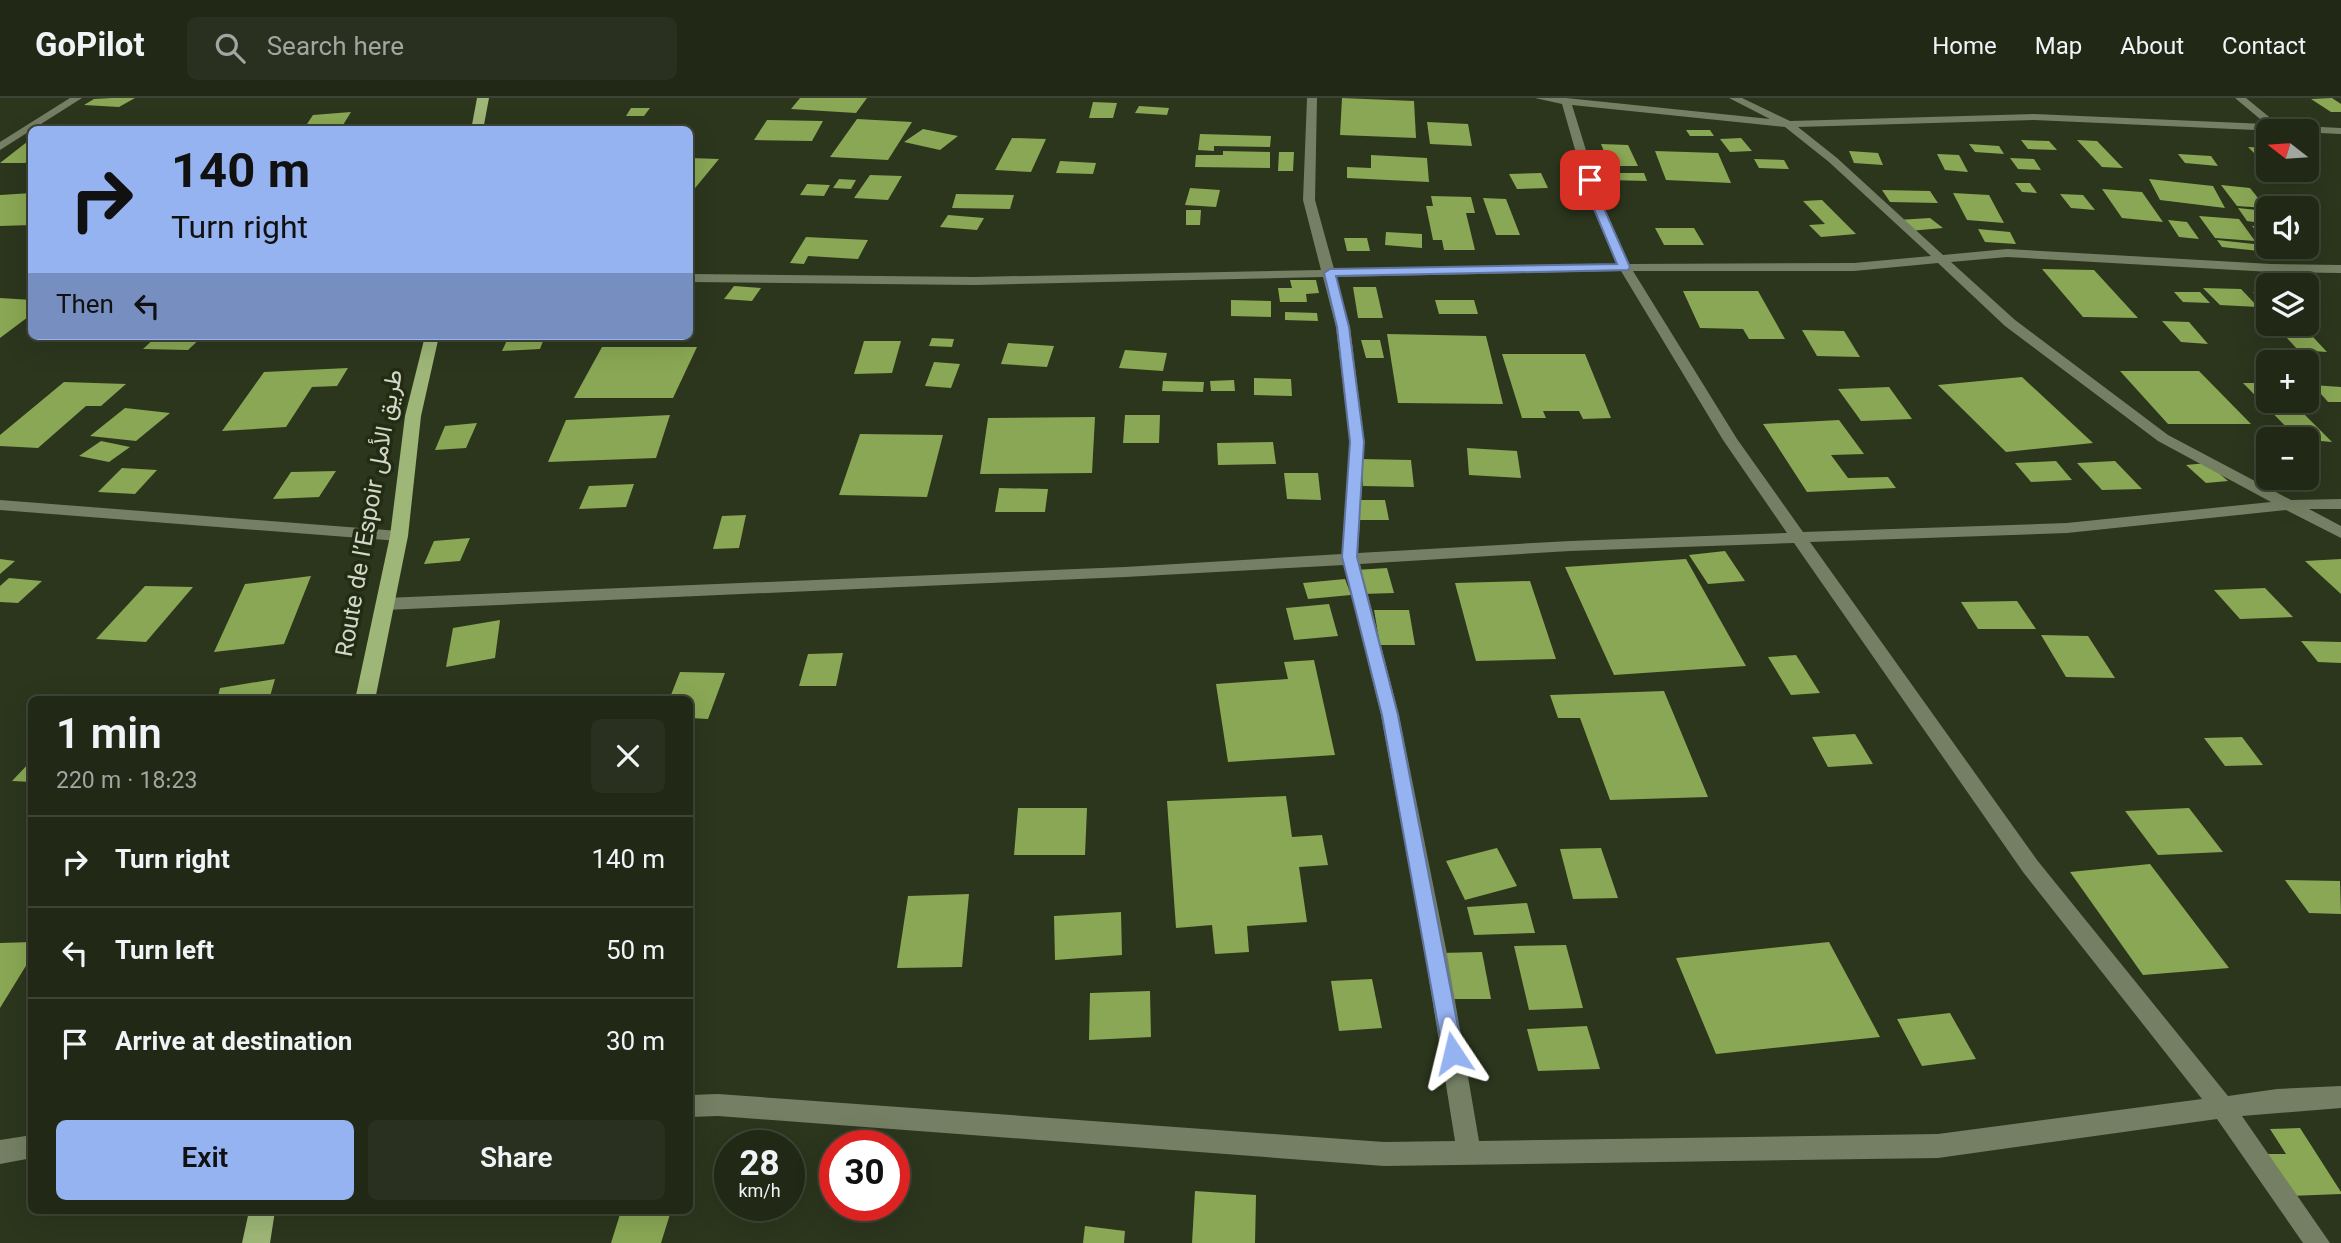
<!DOCTYPE html>
<meta charset="utf-8">
<style>
:root{--surface:#212816;--page:#29301f;--text:#f1f3f6;--muted:#a2a6a1;--line:#3e4435;--accent:#95b2f1}
body{margin:0;font-family:Georgia,Vazirmatn,serif;background:var(--page);color:var(--text);height:100vh;display:flex;flex-direction:column;font-size:26px;white-space:nowrap}
*{box-sizing:border-box;margin:0}
p{font-size:23px;color:var(--muted)}
.icon{flex:none;width:38px;height:38px;fill:none;stroke:currentColor;stroke-width:2;stroke-linecap:round;stroke-linejoin:round}
.map{position:relative;flex:1;overflow:hidden}
.sheet{position:absolute;left:28px;top:598px;width:665px;height:518px;display:flex;flex-direction:column;background:var(--surface);border-radius:10px;box-shadow:0 7px 28px #0002,0 0 0 2px var(--line)}
.sheet>*{flex:none}
.hud{position:absolute;left:28px;top:28px;width:665px;height:214px;border-radius:10px;box-shadow:0 7px 28px #0002,0 0 0 2px var(--line);background:#95b2f1;color:#111;overflow:hidden}
.needle{width:46px;rotate:287deg}
.fabs{position:absolute;left:2256px;top:21px;display:grid;gap:14px}
.fabs a{display:grid;place-items:center;width:63px;height:63px;border-radius:10px;background:var(--surface);box-shadow:0 7px 28px #0002,0 0 0 2px var(--line);font-size:35px}
.speed{position:absolute;left:714px;top:1032px;display:flex;gap:14px;font-size:35px;font-weight:700;text-align:center}
.speed>*{display:grid;place-content:center;width:91px;height:91px;border-radius:50%;background:var(--surface);box-shadow:0 7px 28px #0002,0 0 0 2px var(--line);line-height:1}
.speed small{font-size:18px;font-weight:400}
.speed .limit{border:10px solid #d22;background:#fff;color:#111}
.pin{position:absolute;display:grid;place-items:center;width:60px;height:60px;color:#fff;margin:-30px;border-radius:14px;box-shadow:0 4px 10px #0006}
.me{position:absolute;width:77px;margin:-38px;rotate:350deg;stroke-linejoin:round;filter:drop-shadow(0 0 5px #0008)}
.turn{display:flex;align-items:center;gap:24px;height:147px;padding:0 28px;font-size:32px}
.turn .icon{width:91px;height:91px;stroke-width:2.5}
.turn b{display:block;font-size:49px;line-height:60px}
.then{display:flex;align-items:center;height:66px;padding:0 28px;background:#0003;gap:14px;font-size:26px}
.round{display:grid;place-items:center;flex:none;width:74px;height:74px;border-radius:10px;background:var(--page)}
.summary{display:flex;align-items:center;justify-content:space-between;height:119px;padding:0 28px}
h1{font-size:42px;font-weight:600;line-height:52px}
.cta{display:flex;gap:14px;margin-top:auto;padding:14px 28px}
.cta a{flex:1;height:80px;border-radius:10px;background:var(--accent);color:#111;font-size:28px;font-weight:600;line-height:80px;text-align:center}
.cta a+a{background:var(--page);color:var(--text)}
ul{padding:0;list-style:none}
li{display:flex;align-items:center;gap:21px;height:91px;padding:0 28px;border-top:2px solid var(--line)}
li div{flex:1}
li b{display:block;font-size:26px}
li em{font-style:normal}
header{display:flex;align-items:center;gap:42px;box-sizing:border-box;height:98px;padding:0 35px;background:var(--surface);border-bottom:2px solid var(--line)}
header strong{font-size:33px}
nav{display:flex;gap:38px;margin-inline-start:auto;font-size:24px}
.search{width:490px;height:63px;background:var(--page);display:flex;align-items:center;gap:18px;box-sizing:border-box;padding:0 24px;border-radius:10px;color:var(--muted);font-size:26px}
.map>svg:first-child{display:block}
.building{fill:#89a754}
.lines{fill:none;stroke-linecap:round;stroke-linejoin:round}
.minor{fill:#747f63;fill-rule:evenodd}
.trunk{fill:#9eb677;fill-rule:evenodd}
.route{fill:#95b2f1;stroke:#61749d;stroke-width:2}
.labels{text-anchor:middle;stroke-width:7;stroke-linejoin:round;paint-order:stroke}
.street-label{font-size:24px;fill:#d2d8c9;stroke:#232c13}
</style>
<header>
<strong>GoPilot</strong>
<div class="search"><svg class="icon" aria-label="search" viewBox="0 0 24 24"><circle cx="10" cy="10" r="6"/><path d="M15 15l6 6"/></svg>Search here</div>
<nav><a>Home</a><a>Map</a><a>About</a><a>Contact</a></nav>
</header>
<div class="map">
<svg width="2341" height="1145" viewBox="0 0 2341 1145">
<rect width="100%" height="100%" fill="#2c361d"/>
<!-- building -->
<g class="building">
<polygon points="112,0 135,0 119,9 84,7 94,1"/>
<polygon points="800,0 867,0 856,15 791,11"/>
<polygon points="1342,0 1414,3 1416,40 1340,37"/>
<polygon points="2332,0 2341,6 2341,14 2331,14 2311,1"/>
<polygon points="1093,4 1117,5 1113,20 1089,20"/>
<polygon points="1139,8 1169,10 1167,17 1135,15"/>
<polygon points="631,10 650,10 644,18 626,18"/>
<polygon points="351,14 340,32 303,32 313,17"/>
<polygon points="857,21 912,24 888,62 830,59"/>
<polygon points="767,22 823,23 812,43 754,42"/>
<polygon points="1427,24 1468,26 1472,48 1430,46"/>
<polygon points="923,31 958,38 940,52 904,44"/>
<polygon points="1686,32 1710,32 1714,38 1690,38"/>
<polygon points="1200,36 1271,38 1270,49 1214,48 1214,53 1198,52"/>
<polygon points="32,40 32,60 25,65 0,65"/>
<polygon points="1012,40 1046,41 1031,74 995,72"/>
<polygon points="1741,40 1752,53 1730,54 1720,41"/>
<polygon points="2021,42 2049,43 2057,52 2028,51"/>
<polygon points="2077,42 2097,43 2123,70 2102,69"/>
<polygon points="1601,46 1628,47 1638,68 1610,68"/>
<polygon points="1969,46 1999,48 2004,56 1975,54"/>
<polygon points="2248,49 2268,50 2268,61 2260,61"/>
<polygon points="1223,53 1270,54 1270,70 1195,69 1196,57 1223,57"/>
<polygon points="1655,53 1718,55 1731,85 1666,82"/>
<polygon points="1849,53 1878,55 1883,67 1854,65"/>
<polygon points="1279,54 1294,54 1293,73 1278,73"/>
<polygon points="1937,56 1959,57 1968,74 1945,72"/>
<polygon points="2178,56 2211,58 2218,68 2185,65"/>
<polygon points="1371,57 1427,60 1429,84 1347,80 1347,69 1371,70"/>
<polygon points="690,60 719,61 691,95 690,95"/>
<polygon points="2010,60 2034,61 2041,72 2018,71"/>
<polygon points="1754,61 1784,62 1789,71 1759,70"/>
<polygon points="1060,63 1096,65 1093,76 1056,75"/>
<polygon points="1541,75 1548,90 1517,91 1509,76"/>
<polygon points="1606,75 1644,75 1647,83 1609,82"/>
<polygon points="870,77 902,78 888,102 854,100"/>
<polygon points="839,81 856,82 851,91 833,90"/>
<polygon points="2149,81 2213,88 2225,110 2160,102"/>
<polygon points="2015,85 2030,85 2037,95 2022,94"/>
<polygon points="807,86 830,87 824,98 800,97"/>
<polygon points="2221,87 2250,90 2266,110 2237,108"/>
<polygon points="1190,90 1220,92 1216,109 1185,107"/>
<polygon points="2102,91 2142,94 2163,124 2122,120"/>
<polygon points="1882,92 1930,93 1938,105 1890,104"/>
<polygon points="32,95 32,127 0,128 0,97"/>
<polygon points="1953,95 1989,97 2004,125 1967,122"/>
<polygon points="956,96 1014,97 1010,111 952,110"/>
<polygon points="2060,96 2083,97 2095,112 2071,110"/>
<polygon points="1431,98 1471,99 1475,115 1466,115 1475,152 1444,152 1442,142 1433,142 1426,108 1433,108"/>
<polygon points="1483,100 1506,101 1520,137 1496,137"/>
<polygon points="1822,102 1856,136 1821,139 1809,127 1825,126 1803,103"/>
<polygon points="2238,110 2266,113 2268,126 2247,123"/>
<polygon points="1186,112 1201,112 1200,127 1186,127"/>
<polygon points="948,117 984,120 977,132 940,129"/>
<polygon points="2199,118 2239,121 2255,143 2215,140"/>
<polygon points="1930,120 1943,130 1909,133 1897,122"/>
<polygon points="2168,122 2187,124 2199,141 2179,139"/>
<polygon points="2252,128 2268,129 2268,147"/>
<polygon points="1655,130 1694,130 1704,147 1664,147"/>
<polygon points="1978,131 2010,134 2016,146 1985,144"/>
<polygon points="1386,134 1422,136 1422,150 1385,147"/>
<polygon points="806,139 868,142 858,161 808,158 804,166 790,165"/>
<polygon points="1344,140 1367,140 1370,153 1347,153"/>
<polygon points="2217,142 2254,146 2259,153 2222,149"/>
<polygon points="2042,171 2094,172 2138,220 2083,219"/>
<polygon points="1290,182 1316,182 1319,195 1306,196 1307,204 1280,204 1278,190 1292,190"/>
<polygon points="734,188 761,190 752,203 724,201"/>
<polygon points="1353,189 1376,189 1383,220 1358,220"/>
<polygon points="2203,190 2241,191 2258,209 2220,207"/>
<polygon points="1683,193 1758,193 1785,241 1749,241 1743,231 1700,230"/>
<polygon points="2174,194 2200,194 2210,205 2183,204"/>
<polygon points="2253,194 2268,195 2268,206 2264,206"/>
<polygon points="0,200 32,202 32,216 0,240"/>
<polygon points="1231,202 1271,203 1271,219 1231,218"/>
<polygon points="1435,202 1474,202 1478,216 1439,216"/>
<polygon points="1285,214 1317,215 1318,223 1285,222"/>
<polygon points="2162,223 2189,224 2208,246 2181,244"/>
<polygon points="2274,226 2301,226 2327,254 2298,252"/>
<polygon points="1802,232 1844,233 1860,259 1817,258"/>
<polygon points="1387,236 1486,238 1503,306 1398,305"/>
<polygon points="157,238 203,238 188,252 143,251"/>
<polygon points="253,238 296,238 290,244 248,244"/>
<polygon points="545,238 540,251 502,253 508,240"/>
<polygon points="932,240 954,241 952,249 929,248"/>
<polygon points="1361,242 1380,242 1384,260 1366,260"/>
<polygon points="864,243 901,243 892,275 854,276"/>
<polygon points="1008,245 1054,248 1047,269 1001,266"/>
<polygon points="602,249 697,249 673,300 574,300"/>
<polygon points="1125,252 1167,255 1163,273 1119,270"/>
<polygon points="1502,256 1585,256 1611,320 1583,321 1579,313 1543,313 1546,320 1522,320"/>
<polygon points="934,264 960,266 951,290 925,288"/>
<polygon points="348,270 337,288 312,289 286,329 222,333 264,274"/>
<polygon points="2120,273 2199,273 2251,326 2168,326"/>
<polygon points="2022,279 2093,345 2006,354 1938,287"/>
<polygon points="1254,280 1291,281 1292,298 1254,297"/>
<polygon points="1234,282 1235,293 1211,293 1210,283"/>
<polygon points="1163,283 1204,284 1203,294 1162,293"/>
<polygon points="64,284 126,286 101,308 86,308 38,350 0,348 0,337"/>
<polygon points="2243,285 2268,285 2268,303 2291,303 2332,344 2298,341"/>
<polygon points="2313,287 2341,289 2341,304 2328,304"/>
<polygon points="1889,289 1912,321 1861,323 1838,291"/>
<polygon points="125,310 170,315 136,343 90,338"/>
<polygon points="670,317 656,360 548,364 566,322"/>
<polygon points="1125,317 1160,317 1159,345 1123,345"/>
<polygon points="1095,319 1092,375 980,376 988,320"/>
<polygon points="1839,322 1864,356 1831,357 1848,380 1888,379 1896,390 1807,394 1763,326"/>
<polygon points="477,325 466,350 435,352 445,328"/>
<polygon points="860,336 943,337 927,399 839,397"/>
<polygon points="101,343 130,349 109,364 79,358"/>
<polygon points="1273,344 1276,366 1218,367 1217,345"/>
<polygon points="1467,350 1517,353 1521,380 1469,377"/>
<polygon points="1361,361 1411,362 1414,389 1363,388"/>
<polygon points="2056,363 2072,382 2031,384 2015,365"/>
<polygon points="2115,363 2142,391 2102,392 2077,365"/>
<polygon points="2207,365 2228,383 2206,385 2186,367"/>
<polygon points="122,370 157,372 135,396 98,394"/>
<polygon points="336,373 319,399 273,401 291,374"/>
<polygon points="1284,375 1318,375 1321,402 1287,401"/>
<polygon points="634,386 626,409 579,411 589,388"/>
<polygon points="999,390 1048,391 1045,414 995,414"/>
<polygon points="1357,402 1385,402 1389,422 1360,422"/>
<polygon points="746,417 739,450 713,451 722,418"/>
<polygon points="470,440 460,463 424,466 434,443"/>
<polygon points="1725,453 1745,483 1708,486 1689,457"/>
<polygon points="0,461 15,463 0,476"/>
<polygon points="1686,461 1746,568 1614,577 1565,469"/>
<polygon points="2341,461 2341,496 2305,463"/>
<polygon points="1387,470 1394,495 1362,496 1356,472"/>
<polygon points="311,478 284,546 214,554 245,486"/>
<polygon points="9,480 42,483 18,505 0,504 0,488"/>
<polygon points="1345,481 1351,497 1308,501 1303,485"/>
<polygon points="1530,483 1556,561 1476,563 1455,485"/>
<polygon points="145,488 193,489 146,544 96,541"/>
<polygon points="2265,490 2293,519 2240,521 2214,492"/>
<polygon points="2017,503 2036,531 1978,531 1961,504"/>
<polygon points="1329,506 1338,538 1294,542 1286,510"/>
<polygon points="1374,512 1409,512 1415,547 1380,547"/>
<polygon points="500,522 495,560 446,569 453,530"/>
<polygon points="2041,537 2088,538 2115,580 2066,579"/>
<polygon points="2301,543 2341,544 2341,565 2318,564"/>
<polygon points="843,555 836,588 799,588 808,556"/>
<polygon points="1796,557 1820,595 1791,597 1768,559"/>
<polygon points="1314,562 1335,657 1228,664 1216,586 1288,581 1284,564"/>
<polygon points="680,574 725,575 708,621 690,620 690,602 669,602"/>
<polygon points="275,581 269,602 217,602 220,590"/>
<polygon points="1664,593 1708,699 1610,702 1580,620 1558,620 1550,597"/>
<polygon points="1855,636 1873,666 1828,669 1812,639"/>
<polygon points="2242,639 2263,667 2225,668 2204,640"/>
<polygon points="32,662 32,684 12,683"/>
<polygon points="1286,698 1292,739 1322,737 1328,767 1299,769 1307,824 1247,828 1249,854 1215,856 1212,827 1176,830 1167,703"/>
<polygon points="1018,710 1087,710 1085,757 1014,757"/>
<polygon points="2189,710 2223,754 2158,757 2125,713"/>
<polygon points="1497,750 1517,788 1465,802 1446,763"/>
<polygon points="1601,750 1618,800 1573,801 1560,751"/>
<polygon points="2150,766 2229,870 2143,877 2070,774"/>
<polygon points="2285,782 2340,783 2341,816 2309,815"/>
<polygon points="969,796 962,869 897,870 908,798"/>
<polygon points="1527,805 1535,835 1474,837 1467,809"/>
<polygon points="1121,814 1122,857 1055,862 1054,818"/>
<polygon points="32,844 32,858 0,910 0,845"/>
<polygon points="1829,844 1880,939 1716,956 1676,860"/>
<polygon points="1566,847 1583,910 1529,912 1514,848"/>
<polygon points="1482,854 1491,901 1448,901 1440,855"/>
<polygon points="1372,881 1382,930 1339,933 1331,883"/>
<polygon points="1150,893 1151,939 1089,942 1090,895"/>
<polygon points="1950,915 1976,961 1922,968 1897,921"/>
<polygon points="1587,928 1600,971 1538,973 1527,931"/>
<polygon points="2300,1030 2341,1094 2341,1096 2289,1098 2264,1056 2286,1056 2270,1031"/>
<polygon points="1195,1093 1256,1097 1255,1145 1192,1145"/>
<polygon points="621,1113 671,1113 661,1145 611,1145"/>
<polygon points="1085,1128 1125,1133 1124,1145 1083,1145"/>
</g>
<g class="lines">
<!-- minor -->
<g class="minor">
<polygon points="70,0 82,0 0,52 0,44"/>
<path d="M 1307,0 L 1317,0 L 1315,102 L 1334,171 L 1617,166 L 1590,104 L 1562,6 L 1535,0 L 1566,0 L 1770,21 L 1729,0 L 1742,0 L 1790,23 L 2034,16 L 2266,26 L 2235,0 L 2246,0 L 2279,27 L 2341,30 L 2341,36 L 2034,22 L 1798,29 L 1837,60 L 1943,157 L 2007,151 L 2271,166 L 2341,167 L 2341,175 L 2271,174 L 2007,159 L 1951,164 L 2015,222 L 2168,337 L 2291,402 L 2341,401 L 2341,411 L 2309,411 L 2341,428 L 2341,440 L 2286,412 L 2067,435 L 1810,444 L 2037,762 L 2228,998 L 2277,991 L 2341,988 L 2341,1010 L 2242,1018 L 2330,1145 L 2303,1145 L 2217,1021 L 1938,1060 L 1384,1068 L 718,1018 L 690,1019 L 690,997 L 718,996 L 1384,1044 L 1455,1043 L 1425,856 L 1381,617 L 1344,467 L 1125,479 L 385,512 L 377,506 L 385,500 L 1125,469 L 1342,456 L 1350,343 L 1336,229 L 1323,179 L 974,187 L 690,184 L 690,176 L 974,179 L 1321,172 L 1303,102 ZM 1572,7 L 1785,29 L 1829,64 L 1931,158 L 1854,165 L 1629,166 L 1602,104 ZM 1938,165 L 2005,228 L 2158,343 L 2271,404 L 2067,425 L 1803,434 L 1737,341 L 1633,173 L 1854,173 ZM 1621,173 L 1723,342 L 1787,435 L 1570,443 L 1358,455 L 1364,343 L 1350,229 L 1336,179 ZM 1794,445 L 2023,774 L 2202,1001 L 1938,1036 L 1479,1043 L 1447,856 L 1399,617 L 1360,466 L 1570,453 Z"/>
<polygon points="0,402 399,433 407,438 399,443 0,412"/>
<polygon points="32,1037 32,1060 0,1066 0,1042"/>
</g>
<!-- trunk -->
<g class="trunk">
<polygon points="477,0 489,0 483,32 471,32"/>
<polygon points="425,238 439,238 421,318 408,438 375,602 355,602 390,438 405,318"/>
<polygon points="249,1113 275,1113 270,1145 242,1145"/>
</g>
</g>
<!-- route -->
<polygon class="route" points="1590,79 1595,82 1601,104 1630,169 1628,172 1336,178 1349,229 1364,344 1357,459 1398,617 1463,955 1460,961 1453,964 1446,961 1443,955 1382,617 1342,459 1350,344 1337,229 1324,175 1330,171 1617,166 1591,104 1585,82"/>
<g class="labels">
<!-- street labels -->
<g class="street-label">
<text transform="translate(369 415) rotate(-80)" y="8">Route de l’Espoir طريق الأمل</text>
</g>
</g>
</svg>
<div class="fabs">
<a><svg class="needle" viewBox="-14 -14 28 28"><path d="M0-13l5 13h-10z" fill="#e53935"/><path d="M0 13l5-13h-10z" fill="#a2a6a1"/></svg></a>
<a><svg class="icon" aria-label="sound" viewBox="0 0 24 24"><path d="M4 9h4l5-4v14l-5-4H4zM17 9q2 3 0 6"/></svg></a>
<a><svg class="icon" aria-label="layers" viewBox="0 0 24 24"><path d="M12 4l9 5-9 5-9-5zM3 14l9 5 9-5"/></svg></a>
<a>+</a>
<a>−</a>
</div>
<div class="speed"><div>28<small>km/h</small></div><div class="limit">30</div></div>
<div class="pin" style="left:1590px;top:82px;background:#d93025"><svg class="icon" aria-label="arrive" viewBox="0 0 24 24"><path d="M6 21V4h12l-3 4 3 4H6"/></svg></div>
<svg class="me" style="left:1453px;top:955px" viewBox="-20 -20 40 40"><path d="M0-17L14 15 0 8-14 15z" fill="#95b2f1" stroke="#fff" stroke-width="4"/></svg>
<div class="hud">
<div class="turn"><svg class="icon" aria-label="right" viewBox="0 0 24 24"><path d="M7 20v-9h11M14 6l5 5-5 5"/></svg><div><b>140 m</b>Turn right</div></div>
<div class="then">Then<svg class="icon" aria-label="left" viewBox="0 0 24 24"><path d="M17 20v-9H6M10 6l-5 5 5 5"/></svg></div>
</div>
<section class="sheet">
<div class="summary"><div><h1>1 min</h1><p>220 m · 18:23</p></div><a class="round"><svg class="icon" aria-label="close" viewBox="0 0 24 24"><path d="M6 6l12 12M18 6L6 18"/></svg></a></div>
<ul>
<li><svg class="icon" aria-label="right" viewBox="0 0 24 24"><path d="M7 20v-9h11M14 6l5 5-5 5"/></svg><div><b>Turn right</b></div><em>140 m</em></li>
<li><svg class="icon" aria-label="left" viewBox="0 0 24 24"><path d="M17 20v-9H6M10 6l-5 5 5 5"/></svg><div><b>Turn left</b></div><em>50 m</em></li>
<li><svg class="icon" aria-label="arrive" viewBox="0 0 24 24"><path d="M6 21V4h12l-3 4 3 4H6"/></svg><div><b>Arrive at destination</b></div><em>30 m</em></li>
</ul>
<div class="cta"><a>Exit</a><a>Share</a></div>
</section>
</div>
